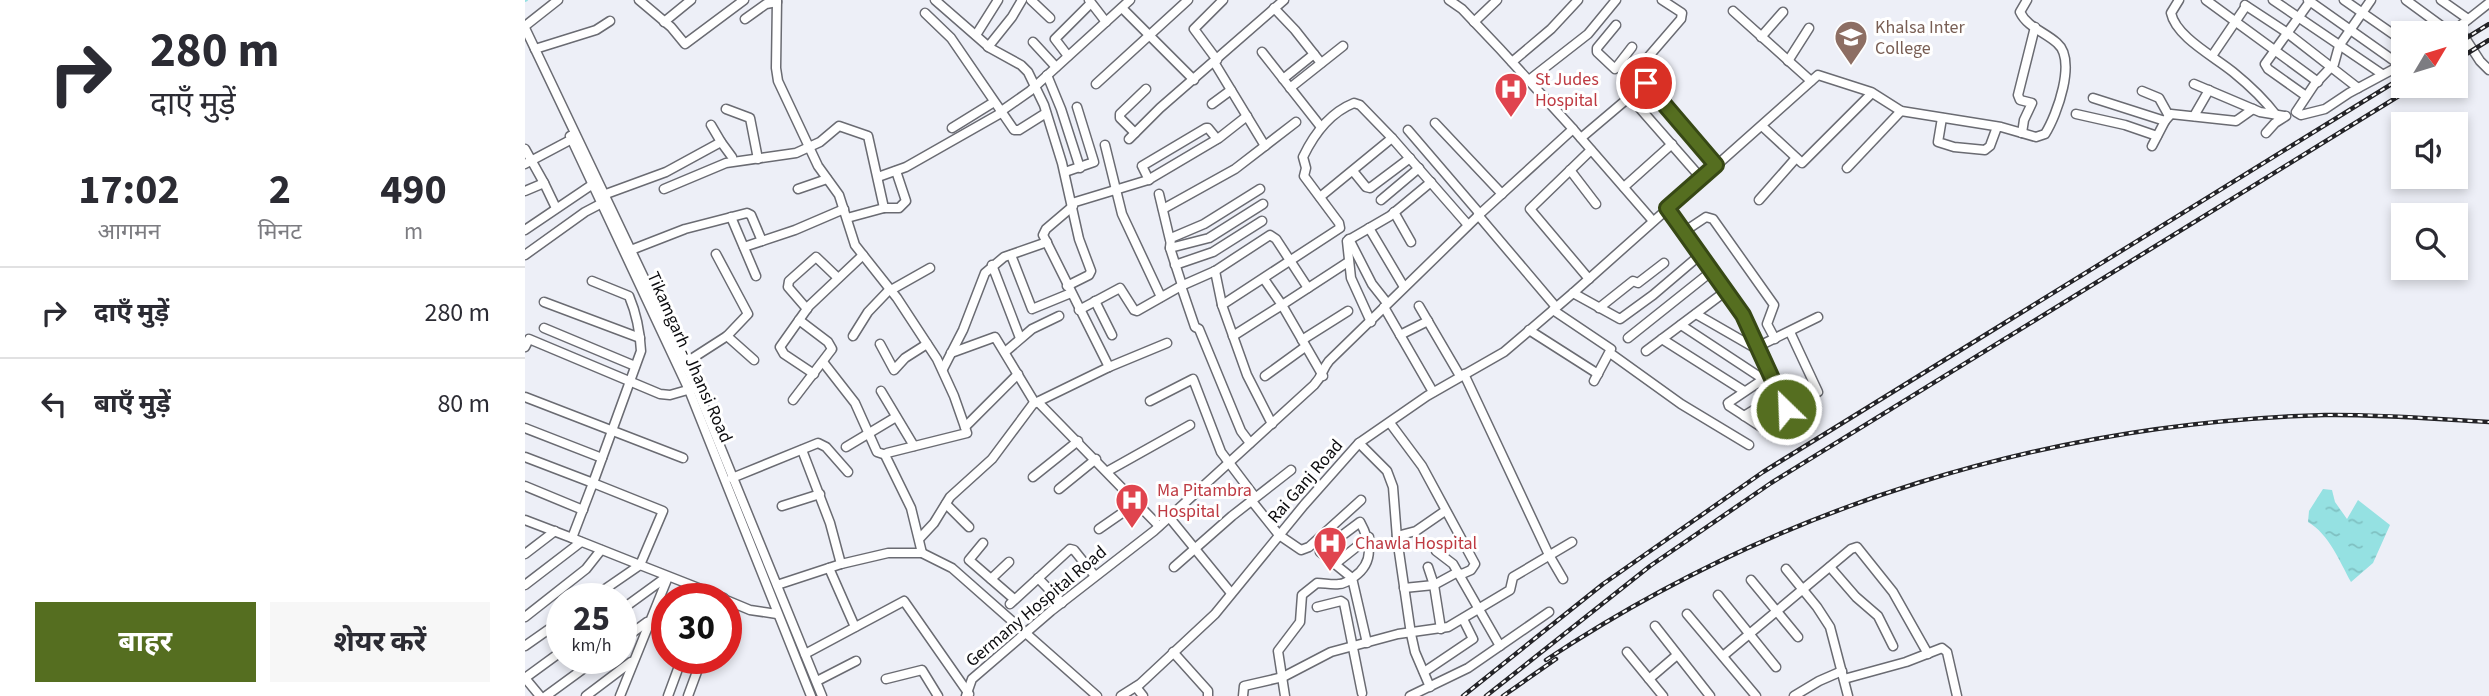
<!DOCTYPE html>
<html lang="hi">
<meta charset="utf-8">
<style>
:root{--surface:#fff;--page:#f7f7f7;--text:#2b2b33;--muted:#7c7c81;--line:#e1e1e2;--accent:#556e20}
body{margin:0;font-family:"Source Sans 3","Noto Sans Devanagari",sans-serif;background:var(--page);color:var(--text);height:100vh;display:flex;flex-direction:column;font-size:26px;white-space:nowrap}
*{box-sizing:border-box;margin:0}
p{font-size:23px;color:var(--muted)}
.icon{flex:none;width:38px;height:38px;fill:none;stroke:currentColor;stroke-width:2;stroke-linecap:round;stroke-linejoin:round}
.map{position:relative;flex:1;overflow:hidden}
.drawer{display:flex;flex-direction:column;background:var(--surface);width:525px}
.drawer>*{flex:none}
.guide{background:#fff;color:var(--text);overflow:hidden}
.needle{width:46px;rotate:52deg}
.fabs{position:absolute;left:1866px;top:21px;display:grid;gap:14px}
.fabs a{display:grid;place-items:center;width:77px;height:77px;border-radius:0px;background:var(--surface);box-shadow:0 4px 10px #0003;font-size:35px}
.speed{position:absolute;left:21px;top:583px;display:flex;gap:14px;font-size:35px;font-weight:700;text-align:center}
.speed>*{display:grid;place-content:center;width:91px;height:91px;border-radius:50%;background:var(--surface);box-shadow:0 4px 10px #0003;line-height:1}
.speed small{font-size:18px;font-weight:400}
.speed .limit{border:10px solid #d22;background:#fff;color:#111}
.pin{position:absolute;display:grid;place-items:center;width:60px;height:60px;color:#fff;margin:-30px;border:4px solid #fff;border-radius:50%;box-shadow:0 2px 7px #0007}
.me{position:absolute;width:77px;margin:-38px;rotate:336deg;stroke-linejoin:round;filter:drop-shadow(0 0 5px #0008)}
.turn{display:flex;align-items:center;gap:24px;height:147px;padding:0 35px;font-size:32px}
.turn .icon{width:91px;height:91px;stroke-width:2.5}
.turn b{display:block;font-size:49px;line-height:60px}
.eta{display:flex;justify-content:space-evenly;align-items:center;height:119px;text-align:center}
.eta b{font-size:42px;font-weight:700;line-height:49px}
.cta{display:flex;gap:14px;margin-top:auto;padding:14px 35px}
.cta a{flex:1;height:80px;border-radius:0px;background:var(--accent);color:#fff;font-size:28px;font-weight:700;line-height:80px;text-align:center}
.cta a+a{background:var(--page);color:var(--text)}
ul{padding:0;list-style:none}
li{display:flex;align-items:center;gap:21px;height:91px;padding:0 35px;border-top:2px solid var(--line)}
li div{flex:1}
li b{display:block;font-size:26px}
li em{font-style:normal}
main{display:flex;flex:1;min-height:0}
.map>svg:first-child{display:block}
.water{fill:url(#water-ripples)}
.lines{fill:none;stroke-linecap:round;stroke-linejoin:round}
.stream{stroke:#95e1e2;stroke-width:2}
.minor-casing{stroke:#6a6b72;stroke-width:11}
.minor{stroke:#fff;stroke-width:8}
.rail-casing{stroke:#232327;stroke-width:4.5}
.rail{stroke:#fff;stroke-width:2;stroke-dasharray:5;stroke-linecap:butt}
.route-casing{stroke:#374815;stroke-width:18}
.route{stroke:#556e20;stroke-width:12}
.labels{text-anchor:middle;stroke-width:6;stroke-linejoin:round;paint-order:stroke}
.education-label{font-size:18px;fill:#785e54;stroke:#fff;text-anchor:start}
.health-label{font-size:18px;fill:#be3a42;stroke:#fff;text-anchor:start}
.street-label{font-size:18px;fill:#0c0c0f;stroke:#fff}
</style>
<main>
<section class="drawer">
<div class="guide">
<div class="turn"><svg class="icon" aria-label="right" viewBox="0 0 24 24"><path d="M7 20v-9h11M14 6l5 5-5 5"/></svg><div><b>280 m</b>दाएँ मुड़ें</div></div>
</div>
<div class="eta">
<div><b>17:02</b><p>आगमन</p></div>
<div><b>2</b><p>मिनट</p></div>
<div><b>490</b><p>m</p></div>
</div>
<ul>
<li><svg class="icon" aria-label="right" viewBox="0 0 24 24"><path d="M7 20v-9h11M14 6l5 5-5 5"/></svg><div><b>दाएँ मुड़ें</b></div><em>280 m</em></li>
<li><svg class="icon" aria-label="left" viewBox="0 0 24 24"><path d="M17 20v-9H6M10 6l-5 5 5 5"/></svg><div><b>बाएँ मुड़ें</b></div><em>80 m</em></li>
</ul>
<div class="cta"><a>बाहर</a><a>शेयर करें</a></div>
</section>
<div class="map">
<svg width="1964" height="696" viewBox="0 0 1964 696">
<defs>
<pattern id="water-ripples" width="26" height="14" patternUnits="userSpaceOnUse" patternTransform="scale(1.75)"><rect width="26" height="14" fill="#95e1e2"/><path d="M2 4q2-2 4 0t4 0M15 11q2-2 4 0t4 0" fill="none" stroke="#7fc0c1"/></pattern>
</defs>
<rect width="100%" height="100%" fill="#edeff7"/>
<!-- water -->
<path class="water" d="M 1798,489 L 1807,490 L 1810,502 L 1822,519 L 1833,500 L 1865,525 L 1848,563 L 1826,582 C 1815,562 1804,534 1783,522 L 1784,511 Z"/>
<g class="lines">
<!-- stream -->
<polyline class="stream" points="0,1 2,0"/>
<defs>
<g id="minor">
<polyline points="114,0 146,27 160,44 219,0"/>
<polyline points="252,0 251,68 253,81 293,166 314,195 330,245 372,298 412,359 429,396 442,433 362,453 361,457 386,508 397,553"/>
<polyline points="410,0 465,48 496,65 503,72 519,105 537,163 554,239 566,271 564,275 542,286"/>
<polyline points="506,0 525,18"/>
<polyline points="564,0 581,22"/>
<polyline points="924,0 937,9 975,49 1048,129"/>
<path d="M 1654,0 L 1646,13 C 1651,37 1690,57 1708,72 C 1724,85 1739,99 1751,115"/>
<polyline points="1681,0 1793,82"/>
<polyline points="1748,0 1857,74"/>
<polyline points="1783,0 1875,65"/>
<polyline points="1819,0 1878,41"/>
<polyline points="1846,0 1814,46 1809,64 1789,85 1771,112 1776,115 1800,109 1824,93 1878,64"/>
<polyline points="1881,0 1926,33 1964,3"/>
<polyline points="1916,0 1943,19"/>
<polyline points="1720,5 1761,32 1833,88"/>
<polyline points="597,8 669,80"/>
<polyline points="749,8 770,30 796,63"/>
<polyline points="1208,11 1286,81"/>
<polyline points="400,13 426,38 489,130 494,130 521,113"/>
<polyline points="220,19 241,4 252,2"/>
<polyline points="139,22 166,0"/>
<polyline points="949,22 972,0"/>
<polyline points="1091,25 1072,48 1072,52 1090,69 1107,47"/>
<polyline points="0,26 33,0"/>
<polyline points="1933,27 1955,61 1964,70"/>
<polyline points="0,28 171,387 297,696"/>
<polyline points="451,35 473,0"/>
<polyline points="1236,37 1258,12"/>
<polyline points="508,42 531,67"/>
<polyline points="463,47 487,17 497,0"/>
<polyline points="10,49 71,30 85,21"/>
<polyline points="737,52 796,127"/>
<polyline points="543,56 530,39 566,3"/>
<polyline points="1687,56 1721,6"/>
<polyline points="692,60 669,29 698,0"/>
<polyline points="1097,61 1108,70 1112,70 1156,19 1157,13 1137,0"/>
<polyline points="1263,61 1284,28"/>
<polyline points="689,62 740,146"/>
<polyline points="987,62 1026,29 1053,0"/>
<polyline points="522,75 536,109 555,168"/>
<polyline points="758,79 789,54"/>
<polyline points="1004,80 1063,34 1091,0"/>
<polyline points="571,84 663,0"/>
<polyline points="1669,84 1735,112 1759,116"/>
<polyline points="765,88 818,46"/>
<polyline points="1617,91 1634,98 1644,116"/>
<polyline points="1781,96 1743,69 1740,64 1786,0"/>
<polyline points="1105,97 1176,178"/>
<polyline points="1568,98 1640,121"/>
<polyline points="687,104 706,90"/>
<polyline points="201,109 225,118 233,159"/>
<polyline points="475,112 505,91 605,0"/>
<polyline points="1551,114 1600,125 1632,136"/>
<polyline points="1669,116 1684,90"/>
<polyline points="1417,118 1413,142 1429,147 1460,150 1465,146 1472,127"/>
<polyline points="910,123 977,194"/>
<polyline points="186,125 196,142"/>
<polyline points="1237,126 1277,163 1347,93"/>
<polyline points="427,128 469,102"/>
<polyline points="883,130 955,214"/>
<polyline points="610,133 595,118 595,114 621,89"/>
<polyline points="1497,133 1499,120 1507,103 1495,100 1493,95 1510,27"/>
<polyline points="1741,133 1750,123 1761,116"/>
<polyline points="45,136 164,390 286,696"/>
<polyline points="1056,138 1121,83 1191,165"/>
<polyline points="604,139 635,108 759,0"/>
<polyline points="580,145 597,214 636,297"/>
<polyline points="1627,146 1640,121 1646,114 1711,121 1728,109"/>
<polyline points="0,149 19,183"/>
<polyline points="0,164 49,138"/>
<polyline points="1322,168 1376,111"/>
<polyline points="1045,170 1071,204"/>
<polyline points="828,171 841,187 845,188 885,158"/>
<polyline points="540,172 569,162 552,107"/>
<polyline points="353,177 381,167 476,113"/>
<polyline points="624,180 617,166 681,128 683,128 692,139"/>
<polyline points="1099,187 1147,144"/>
<polyline points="139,189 201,163 271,153 295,142 314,126 343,136 359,208 322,218"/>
<polyline points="273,189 302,179"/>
<polyline points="0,191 19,183 31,208"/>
<polyline points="81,194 141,172 196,142 207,157"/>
<polyline points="634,194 645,240"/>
<polyline points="795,197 867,138"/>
<polyline points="856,200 894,168"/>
<polyline points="1234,200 1271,158"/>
<polyline points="547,203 623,180 694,138 722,116"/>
<polyline points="548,206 521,229 518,235 584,367"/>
<polyline points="359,208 374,208 381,201 371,171"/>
<polyline points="1142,208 1218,315 1255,394 1261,413 1236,427 1204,406 1203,403 1246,374"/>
<polyline points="638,209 710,169 771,122"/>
<polyline points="869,212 886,242"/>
<polyline points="953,215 1031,307"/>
<polyline points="206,217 231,276"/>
<polyline points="844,228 879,287"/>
<polyline points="0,230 68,184"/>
<polyline points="1160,231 1181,217 1188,219 1249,305 1242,324 1250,339"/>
<polyline points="824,239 847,284 862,303"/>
<polyline points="219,247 270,230 319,209"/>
<polyline points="645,248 684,238 738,204"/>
<polyline points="106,250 160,229 222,213 226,215 237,241"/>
<polyline points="0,255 60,212 81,201"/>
<polyline points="486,255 507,309 546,293"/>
<polyline points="467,265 495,338"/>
<polyline points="650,265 688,252 737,221"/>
<polyline points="690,271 697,305"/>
<polyline points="1064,279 1005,209 1066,150"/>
<polyline points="657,285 645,248 646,238 679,224 735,189"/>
<polyline points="656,286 670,327 674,329 716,431 725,443"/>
<polyline points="366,290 405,268"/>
<polyline points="1048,293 1095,319 1128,295 1175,255"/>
<polyline points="570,301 587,335"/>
<polyline points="19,302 115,338"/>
<polyline points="894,306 935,376"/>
<polyline points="859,307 908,392"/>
<polyline points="1074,308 1108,281 1113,283 1139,263"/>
<polyline points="282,309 263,287 264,281 291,257 313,278"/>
<polyline points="554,310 595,288 609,310 612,311 656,286 690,271 745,235 751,239 783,288"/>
<polyline points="1028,310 1086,349 1069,381"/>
<polyline points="1171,314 1230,348 1293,317"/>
<polyline points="846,322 826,278 822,241 865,216 906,182"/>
<polyline points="1156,325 1238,379"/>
<polyline points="19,328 110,366"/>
<polyline points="1004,330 1073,374"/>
<polyline points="1265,332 1293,392"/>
<polyline points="875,335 903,321"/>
<polyline points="202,336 229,360"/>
<polyline points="328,336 343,312 365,289"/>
<polyline points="708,336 757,305 739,279"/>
<polyline points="1103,338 1187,271"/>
<polyline points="1137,339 1219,391"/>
<polyline points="777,340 823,311"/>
<polyline points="355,344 369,370 380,358 402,344"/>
<polyline points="0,347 4,339 135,394 145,395 166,389"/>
<polyline points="1121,351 1201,291"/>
<polyline points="480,352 507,329 534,316"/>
<polyline points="426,353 470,337 510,403"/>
<polyline points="1085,353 1156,404 1224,445"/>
<polyline points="298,362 330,403 352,452 361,455"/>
<polyline points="160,363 202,336 223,314 191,254"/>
<polyline points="418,369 438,330 460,273 479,257 522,242"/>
<polyline points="289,374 259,354 255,347 284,306 338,255"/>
<polyline points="939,374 1024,555 1038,579"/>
<polyline points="740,376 780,347"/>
<polyline points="798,376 757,305 823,262"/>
<polyline points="356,391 389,446"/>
<polyline points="0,397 158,458"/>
<polyline points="268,400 307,349 303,342 274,320"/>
<polyline points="625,401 668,379 696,452 730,497"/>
<polyline points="513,402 634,526"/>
<polyline points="1219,416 1255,394"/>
<polyline points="865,423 897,466 950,564 946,570 937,574 931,573 909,585 879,588"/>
<path d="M 747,424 L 722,375 L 697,305 L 815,228 L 814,223 L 779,176 L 781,168 L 778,157 C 789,134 804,113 829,103 L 835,105 L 867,138 L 943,225"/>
<polyline points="440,427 493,374"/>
<polyline points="0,428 77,458"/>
<polyline points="834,443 862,471 868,487 872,538 886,634 890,652 905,687"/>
<polyline points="321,447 371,417"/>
<polyline points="277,450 305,523 316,564"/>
<path d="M 0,457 L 68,483 L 116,351 C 115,331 112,315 104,296 L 67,281"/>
<polyline points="583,471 665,425"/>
<polyline points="508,477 553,441"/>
<polyline points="207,478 293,443 301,447 323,472"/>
<polyline points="0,486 58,510"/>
<polyline points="534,489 571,459"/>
<polyline points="726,500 754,535 776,550 784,547 836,500"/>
<polyline points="421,504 444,527"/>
<polyline points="257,506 295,494"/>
<polyline points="644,517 706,593"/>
<polyline points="0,520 47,538"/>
<polyline points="574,529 613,502"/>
<polyline points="872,536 891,531 920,511"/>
<polyline points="395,538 409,523 425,497 467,459 508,404 584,367 642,343"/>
<polyline points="458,543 444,560 489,599"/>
<polyline points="911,551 928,564 975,646"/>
<polyline points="0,554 30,531"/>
<polyline points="810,564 844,537"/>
<polyline points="115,565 47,538 68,483 138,511 115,565 199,598"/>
<polyline points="649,567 707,516 766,470"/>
<polyline points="903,567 909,585 916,629"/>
<polyline points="1305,567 1331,597 1353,616 1368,646"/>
<polyline points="304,568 330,627"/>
<polyline points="1261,569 1292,607 1305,627 1323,696"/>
<polyline points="513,578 537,603"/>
<polyline points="466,579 484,562"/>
<polyline points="1226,580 1273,637"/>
<polyline points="0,585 56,542"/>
<polyline points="252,585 316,564 363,553 397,553 427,568 572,696"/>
<polyline points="1193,595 1251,667"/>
<polyline points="67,598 115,565"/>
<polyline points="201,600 225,610 252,614"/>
<polyline points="485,604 545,549 549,550 570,576"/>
<polyline points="792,607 816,601 819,603 837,693"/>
<polyline points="96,610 140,578"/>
<polyline points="1162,614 1231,696"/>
<polyline points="0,617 61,569 76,550"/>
<polyline points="1130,626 1185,696"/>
<polyline points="96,641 122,622"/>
<polyline points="0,646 37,620"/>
<polyline points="648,652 683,691 683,696"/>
<polyline points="1102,652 1138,696"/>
<polyline points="280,654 379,601 444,694"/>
<polyline points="1198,656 1326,549 1332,547 1368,592 1403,654"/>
<polyline points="899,672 948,639 938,619"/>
<polyline points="0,678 37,651"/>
<polyline points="0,678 15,696"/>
<polyline points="361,679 397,670 413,696"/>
<polyline points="1124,679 1152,655"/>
<polyline points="1319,679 1381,662 1417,648 1422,652 1432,696"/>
<polyline points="292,681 331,661"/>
<polyline points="611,687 618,696"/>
<polyline points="21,696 73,658"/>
<polyline points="61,696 106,662"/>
<polyline points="95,696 143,577"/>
<polyline points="143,696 157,658"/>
<polyline points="163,696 177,658"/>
<path d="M 441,696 L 447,679 L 526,611 L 629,531 L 789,385 C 799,374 796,371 804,361 L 957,212 L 1048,129 L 1128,221"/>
<path d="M 596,696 L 615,684 L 690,614 L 779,505 L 834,443 L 902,396 L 979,352 L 1048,293 L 1293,75 L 1346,92 L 1376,111 L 1476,127 L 1511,137 L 1520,134 C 1532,115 1552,60 1532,43 C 1520,32 1502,27 1495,12 L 1502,0"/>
<polyline points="718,696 719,686 758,677 806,652 873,634 923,627 985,590 988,577 1047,542"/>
<path d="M 760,696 L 753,651 L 775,622 L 777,595 L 792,583 C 799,583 807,585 814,584 C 820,584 825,580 829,577 C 850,562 846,542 835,522 L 795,552 L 827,578 L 842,643"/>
<polyline points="885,696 943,668 1024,612"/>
<polyline points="1269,696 1294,681 1317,671"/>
</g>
</defs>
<!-- minor casing -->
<use href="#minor" class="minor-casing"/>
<!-- minor -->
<use href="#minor" class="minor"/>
<defs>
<g id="rail">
<polyline points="1930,45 1964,24"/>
<polyline points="1930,61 1964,40"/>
<path d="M 1021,660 C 1253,506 1522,423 1800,415 C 1855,414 1909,419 1964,422"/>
<polyline points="938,696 1078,584 1238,472 1878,77"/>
<polyline points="961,696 1125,566 1246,483 1890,86"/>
<polyline points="978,696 1031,659"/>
</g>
</defs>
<!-- rail casing -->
<use href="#rail" class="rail-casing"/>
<!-- rail -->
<use href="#rail" class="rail"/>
</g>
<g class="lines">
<defs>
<polyline id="route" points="1121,83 1191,165 1142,208 1218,315 1261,409"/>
</defs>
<!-- route casing -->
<use href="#route" class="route-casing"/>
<!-- route -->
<use href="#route" class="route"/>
</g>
<!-- icons -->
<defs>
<symbol id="school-pin" viewBox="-11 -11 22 30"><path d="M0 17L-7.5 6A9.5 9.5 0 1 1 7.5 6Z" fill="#8d6e63" stroke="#fff"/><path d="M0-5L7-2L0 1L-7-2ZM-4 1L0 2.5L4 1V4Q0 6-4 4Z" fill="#fff"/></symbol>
<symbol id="hospital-pin" viewBox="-11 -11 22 30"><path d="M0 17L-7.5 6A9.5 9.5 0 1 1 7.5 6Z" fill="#e0444e" stroke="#fff"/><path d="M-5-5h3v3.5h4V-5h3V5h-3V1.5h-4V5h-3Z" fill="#fff"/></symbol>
</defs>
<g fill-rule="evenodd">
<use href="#school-pin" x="1307" y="18" width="38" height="52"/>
<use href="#hospital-pin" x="967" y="70" width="38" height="52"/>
<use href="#hospital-pin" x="588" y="481" width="38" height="52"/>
<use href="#hospital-pin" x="786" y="524" width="38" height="52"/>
</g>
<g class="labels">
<!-- education labels -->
<g class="education-label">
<text x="1350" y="33">Khalsa Inter<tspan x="1350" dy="21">College</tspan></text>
</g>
<!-- health labels -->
<g class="health-label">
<text x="1010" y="85">St Judes<tspan x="1010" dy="21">Hospital</tspan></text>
<text x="632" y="496">Ma Pitambra<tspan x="632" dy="21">Hospital</tspan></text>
<text x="830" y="549">Chawla Hospital</text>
</g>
<!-- street labels -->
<g class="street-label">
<text transform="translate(165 357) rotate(66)" y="6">Tikamgarh - Jhansi Road</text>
<text transform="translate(780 481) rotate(-49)" y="6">Rai Ganj Road</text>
<text transform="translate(511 606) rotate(-40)" y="6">Germany Hospital Road</text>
</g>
</g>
</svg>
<div class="fabs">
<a><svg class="needle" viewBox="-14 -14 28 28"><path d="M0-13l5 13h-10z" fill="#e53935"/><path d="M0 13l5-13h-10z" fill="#7c7c81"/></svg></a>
<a><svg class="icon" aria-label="sound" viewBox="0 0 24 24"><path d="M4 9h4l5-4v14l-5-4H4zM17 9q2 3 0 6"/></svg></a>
<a><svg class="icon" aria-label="search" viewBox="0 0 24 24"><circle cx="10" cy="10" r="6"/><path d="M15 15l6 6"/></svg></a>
</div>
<div class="speed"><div>25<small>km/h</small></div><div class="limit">30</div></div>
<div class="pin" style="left:1121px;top:83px;background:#d93025"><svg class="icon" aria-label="arrive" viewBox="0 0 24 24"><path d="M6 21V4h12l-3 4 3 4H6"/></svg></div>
<svg class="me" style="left:1261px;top:409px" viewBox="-20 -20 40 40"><circle r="17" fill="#556e20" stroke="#fff" stroke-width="3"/><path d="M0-11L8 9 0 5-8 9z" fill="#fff"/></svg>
</div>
</main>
